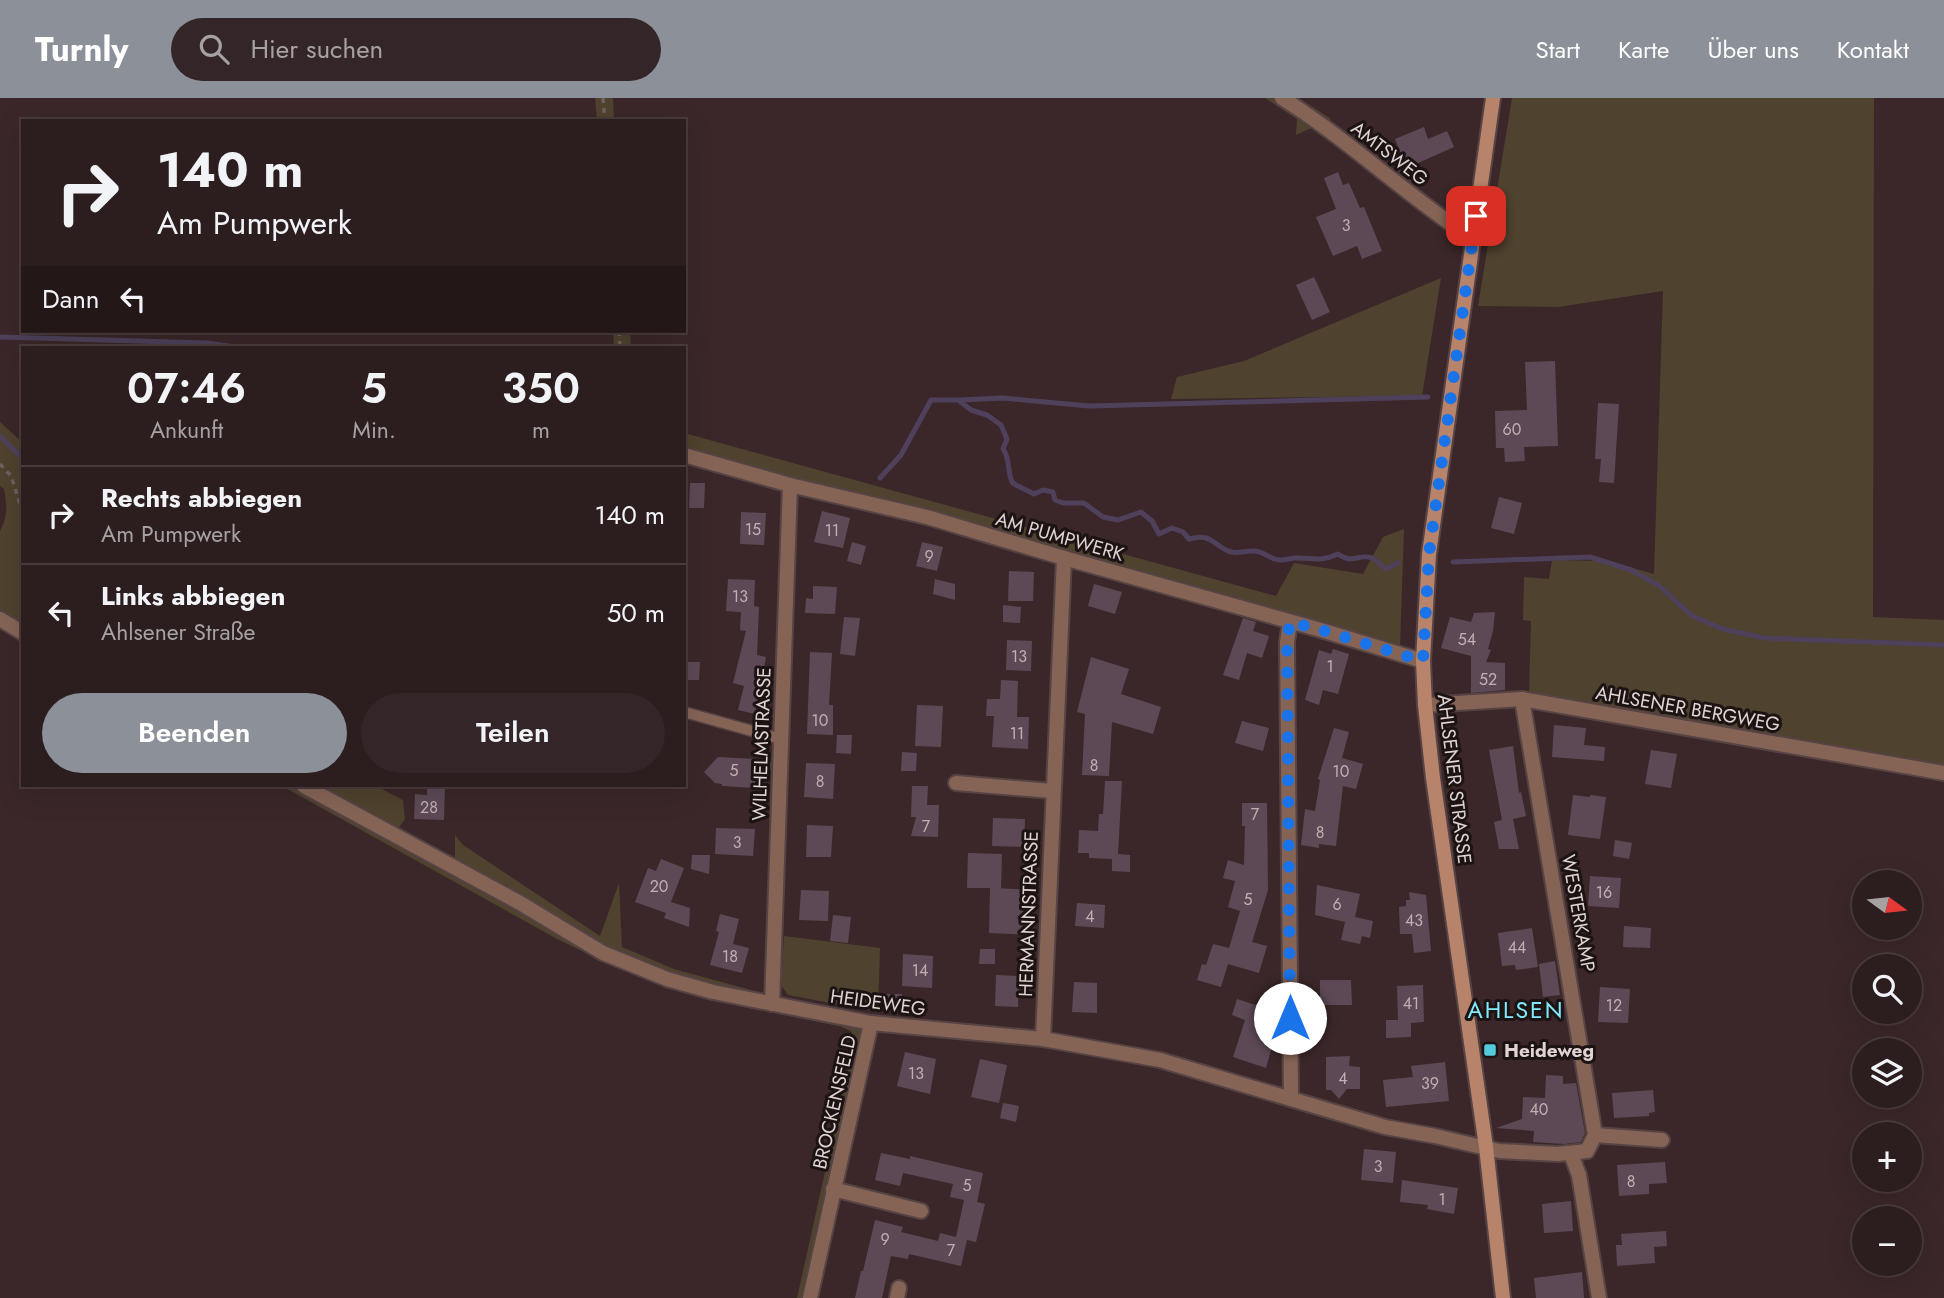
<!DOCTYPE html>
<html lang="de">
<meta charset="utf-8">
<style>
:root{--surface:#2c1d1f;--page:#342628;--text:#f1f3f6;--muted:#a6a2a4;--line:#483b3d;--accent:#8c9099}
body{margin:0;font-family:Jost,sans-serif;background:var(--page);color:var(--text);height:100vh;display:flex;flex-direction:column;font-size:26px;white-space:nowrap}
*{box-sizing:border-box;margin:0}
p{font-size:23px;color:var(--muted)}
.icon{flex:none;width:38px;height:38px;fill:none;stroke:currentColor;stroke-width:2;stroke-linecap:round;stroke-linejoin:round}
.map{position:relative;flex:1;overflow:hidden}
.details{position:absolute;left:21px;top:248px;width:665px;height:441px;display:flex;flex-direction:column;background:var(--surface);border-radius:0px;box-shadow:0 7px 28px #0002,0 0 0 2px var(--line)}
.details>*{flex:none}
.hud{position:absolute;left:21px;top:21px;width:665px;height:214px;border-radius:0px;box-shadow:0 7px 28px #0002,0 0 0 2px var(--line);background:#2c1d1f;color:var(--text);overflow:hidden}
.needle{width:46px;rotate:105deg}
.buttons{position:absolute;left:1852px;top:772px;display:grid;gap:14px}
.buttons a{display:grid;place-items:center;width:70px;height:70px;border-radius:50%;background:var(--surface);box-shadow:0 7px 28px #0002,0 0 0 2px var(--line);font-size:35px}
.pin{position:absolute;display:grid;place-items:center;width:60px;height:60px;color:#fff;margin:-30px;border-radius:14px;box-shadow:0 4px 10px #0006}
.me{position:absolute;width:77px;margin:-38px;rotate:0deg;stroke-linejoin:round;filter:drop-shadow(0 0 5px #0008)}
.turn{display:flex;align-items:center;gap:24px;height:147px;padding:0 21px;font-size:32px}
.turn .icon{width:91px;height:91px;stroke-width:2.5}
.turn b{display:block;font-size:49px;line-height:60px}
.then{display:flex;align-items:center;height:66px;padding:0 21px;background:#0003;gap:14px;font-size:26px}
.eta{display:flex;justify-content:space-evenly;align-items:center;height:119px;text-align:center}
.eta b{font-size:42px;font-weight:600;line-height:49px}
.primary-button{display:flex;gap:14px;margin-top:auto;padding:14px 21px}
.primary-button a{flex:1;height:80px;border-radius:42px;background:var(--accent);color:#fff;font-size:28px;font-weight:600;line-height:80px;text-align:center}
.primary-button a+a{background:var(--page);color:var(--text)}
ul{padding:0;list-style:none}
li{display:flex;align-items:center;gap:21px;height:98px;padding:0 21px;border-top:2px solid var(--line)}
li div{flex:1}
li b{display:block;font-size:26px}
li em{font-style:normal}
header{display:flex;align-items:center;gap:42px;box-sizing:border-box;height:98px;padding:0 35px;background:var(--accent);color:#fff}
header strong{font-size:33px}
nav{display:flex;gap:38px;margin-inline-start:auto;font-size:24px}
.search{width:490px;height:63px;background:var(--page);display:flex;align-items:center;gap:18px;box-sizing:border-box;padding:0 24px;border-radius:38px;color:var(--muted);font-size:26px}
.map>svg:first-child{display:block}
.green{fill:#4f422e}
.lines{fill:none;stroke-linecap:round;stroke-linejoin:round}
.stream{stroke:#4f415c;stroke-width:5}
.building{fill:#5c4955}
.lane-casing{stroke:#564344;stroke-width:13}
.street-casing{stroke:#564344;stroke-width:18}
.secondary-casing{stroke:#564344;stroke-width:18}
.path{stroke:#715f60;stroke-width:3.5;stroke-dasharray:5 5;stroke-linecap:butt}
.lane{stroke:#856456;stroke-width:10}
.street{stroke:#856456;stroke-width:14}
.secondary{stroke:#b7836b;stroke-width:14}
.route{stroke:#1a73e8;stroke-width:12;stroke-dasharray:0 21.6}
.poi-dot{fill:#54cade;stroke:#1c1313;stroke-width:2.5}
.labels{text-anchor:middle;stroke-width:6;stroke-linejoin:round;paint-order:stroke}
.number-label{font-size:16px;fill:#c0b0b4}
.street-label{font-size:19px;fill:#e1d3d4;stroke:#1c1313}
.poi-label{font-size:19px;font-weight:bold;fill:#e1d3d4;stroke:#1c1313;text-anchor:start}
.quarter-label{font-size:23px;letter-spacing:2px;fill:#82eafd;stroke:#1c1313}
</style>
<header>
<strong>Turnly</strong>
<div class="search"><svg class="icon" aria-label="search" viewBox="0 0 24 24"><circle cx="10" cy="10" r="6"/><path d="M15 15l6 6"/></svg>Hier suchen</div>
<nav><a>Start</a><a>Karte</a><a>Über uns</a><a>Kontakt</a></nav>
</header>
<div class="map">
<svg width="1944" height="1200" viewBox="0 0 1944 1200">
<rect width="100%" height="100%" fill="#3b2729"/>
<!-- green -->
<g class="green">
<polygon points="595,0 613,0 614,23 597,23"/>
<polygon points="1265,0 1299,0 1331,21 1296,37 1297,21"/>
<polygon points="1512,0 1874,0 1873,519 1944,522 1944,671 1529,595 1531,523 1523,522 1524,479 1549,481 1552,462 1608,463 1654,476 1663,193 1558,209 1478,208"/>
<polygon points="1441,180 1422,298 1171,301 1177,279 1244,263"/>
<polygon points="613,233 630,233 631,250 614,250"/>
<path d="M 0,324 L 23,345 L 23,543 L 0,531 L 0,433 C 8,418 7,407 4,391 L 0,388 Z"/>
<polygon points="684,335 1276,498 1294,465 1363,476 1383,439 1404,431 1400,548 684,353"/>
<polygon points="282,688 376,688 403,702 405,721 397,732 455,763 455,737 463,747 600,838 619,785 622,849 674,871 773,898 876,918 812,1200 797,1200 854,943 851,933 839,928 739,908 661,886 613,868 557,841"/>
<polygon points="784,838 880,850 878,914 788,897 781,887"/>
</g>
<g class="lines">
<!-- stream -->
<g class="stream">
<polyline points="0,239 208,245 241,250"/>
<polyline points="959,302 1003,300 1089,308 1428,299"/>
<polyline points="0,338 23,361"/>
<path d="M 880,380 L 901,357 L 931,302 L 958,302 L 971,312 L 987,317 L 1001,327 L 1007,341 L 1003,351 C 1011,361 1007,378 1013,385 C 1018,389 1029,393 1034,396 L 1043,392 L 1053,394 L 1055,402 L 1063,405 L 1084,405 L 1103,419 L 1118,422 L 1141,414 L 1152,423 L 1159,436 L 1172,430 L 1183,434 L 1189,441 C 1211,435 1211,445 1228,453 C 1236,457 1246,452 1255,453 C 1263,454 1268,459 1275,461 C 1282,464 1289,460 1296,460 C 1314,460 1321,464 1338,456 C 1353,467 1359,455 1372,460 C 1377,462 1381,468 1386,471 L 1398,465"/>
<polyline points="1453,464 1590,459 1631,472 1658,487 1692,518 1723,531 1764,540 1944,547"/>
</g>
</g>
<!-- building -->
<g class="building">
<polygon points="1424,29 1428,41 1447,33 1454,49 1418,65 1426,83 1416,88 1395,70 1405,66 1395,41"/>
<polygon points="1338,74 1343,87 1349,85 1360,110 1364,109 1382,153 1362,161 1357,148 1333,158 1316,119 1336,111 1324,80"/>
<polygon points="1314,179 1330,214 1312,222 1296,187"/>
<polygon points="1555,263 1558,348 1524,349 1525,363 1505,364 1504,350 1496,350 1495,313 1527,312 1525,264"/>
<polygon points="1598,305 1619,306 1614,385 1599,384 1601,361 1595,361"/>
<polygon points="690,385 705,385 704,410 689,410"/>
<polygon points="1499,399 1522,405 1514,436 1491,430"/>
<polygon points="822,413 850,420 843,450 814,444"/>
<polygon points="741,414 766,415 764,447 740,446"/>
<polygon points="852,444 866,448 861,467 847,463"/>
<polygon points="922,444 943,449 937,473 916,468"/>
<polygon points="1009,473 1034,474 1033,503 1008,503"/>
<polygon points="728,481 755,482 754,508 759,509 757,557 766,559 755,616 738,612 744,588 733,585 746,533 740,532 741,514 751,515 726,513"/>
<polygon points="935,481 955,486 955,502 933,496"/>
<polygon points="1094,486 1122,494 1115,516 1088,508"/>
<polygon points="813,488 837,489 835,516 805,515 806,500 813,501"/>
<polygon points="1003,507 1021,509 1020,525 1003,524"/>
<polygon points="1495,514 1493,533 1488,551 1491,552 1486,564 1505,565 1505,592 1471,595 1471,558 1441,550 1450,519 1471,524 1474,515"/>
<polygon points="844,519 860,520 855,558 840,556"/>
<polygon points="1243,520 1256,524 1253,533 1269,538 1262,560 1247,555 1239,582 1223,577"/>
<polygon points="1007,542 1032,543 1031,573 1006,572"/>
<polygon points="1333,551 1349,556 1338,596 1323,592 1319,607 1305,602 1319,552 1331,556"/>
<polygon points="810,554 832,555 829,607 833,607 833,637 807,636"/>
<polygon points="1091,559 1129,571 1121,596 1161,609 1153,636 1112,624 1109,678 1082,677 1085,616 1077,614"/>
<polygon points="684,564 700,564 699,582 684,582"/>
<polygon points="1001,582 1018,583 1017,619 1029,619 1028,651 992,649 994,618 986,618 987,601 1000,601"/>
<polygon points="917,607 943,608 941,649 915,648"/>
<polygon points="1242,623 1269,630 1263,653 1235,645"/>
<polygon points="1554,627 1586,630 1584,647 1605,649 1604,663 1552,659"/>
<polygon points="1334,630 1349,634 1342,660 1363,666 1356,691 1343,688 1336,748 1319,746 1319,750 1301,747 1305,711 1315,713 1320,682 1318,681"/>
<polygon points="837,637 852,637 851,656 836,655"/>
<polygon points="1513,648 1519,695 1521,694 1526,718 1513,721 1519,751 1499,751 1494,724 1502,722 1489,652"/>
<polygon points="1651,652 1677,656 1671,690 1645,686"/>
<polygon points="902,654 917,655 916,673 901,673"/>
<polygon points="718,659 756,661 771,664 771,671 756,680 755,690 722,688 722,686 715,685 704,674"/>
<polygon points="806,665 835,666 833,701 804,699"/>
<polygon points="1105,683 1122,683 1118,756 1130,757 1130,774 1112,773 1112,761 1089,760 1089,755 1078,755 1079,732 1098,733 1099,716 1103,716"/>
<polygon points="427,688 445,688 444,722 414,721 415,696 427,697"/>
<polygon points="912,688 928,688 927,707 939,707 938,739 911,738 916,719 911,719"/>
<polygon points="1573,697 1590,699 1590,697 1606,699 1600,741 1568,737"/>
<polygon points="1242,705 1267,705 1268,792 1252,844 1267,848 1259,875 1228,866 1221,889 1197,882 1202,866 1206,867 1213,846 1229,850 1240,813 1228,809 1235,783 1223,780 1228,762 1244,767 1245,728 1242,728"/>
<polygon points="993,720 1025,721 1024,749 992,748"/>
<polygon points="807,727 833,728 831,759 806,759"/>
<polygon points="716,730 755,731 753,758 715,756"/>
<polygon points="1615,742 1632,745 1629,761 1613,758"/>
<polygon points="968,755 1002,756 1001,791 993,790 1034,792 1032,837 989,835 990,790 967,790"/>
<polygon points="692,757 710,757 709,776 691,771"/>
<polygon points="661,761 684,770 671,804 690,810 689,829 664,820 666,815 635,804 648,770 656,773"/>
<polygon points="1590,778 1621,780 1619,810 1588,808"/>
<polygon points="1317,787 1360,796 1355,819 1373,823 1370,840 1362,838 1360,846 1341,842 1345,824 1315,817"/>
<polygon points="801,792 829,793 828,823 799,822"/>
<polygon points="1409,794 1426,797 1431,853 1414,855 1412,836 1400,836 1399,809 1406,808 1406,802 1410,802"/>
<polygon points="1077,805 1105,807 1104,830 1075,828"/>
<polygon points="720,816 739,821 733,846 749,850 742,875 710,867 719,834 716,833"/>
<polygon points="833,817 851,819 848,845 830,843"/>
<polygon points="1624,828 1651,830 1650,850 1623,849"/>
<polygon points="1532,830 1538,869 1516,872 1515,867 1502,868 1498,835"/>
<polygon points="980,851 995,851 995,866 979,866"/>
<polygon points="903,856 933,858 932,890 902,888"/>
<polygon points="1555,863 1560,897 1543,899 1539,866"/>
<polygon points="996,877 1019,878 1018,909 995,908"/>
<polygon points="1320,882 1351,882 1352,907 1320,907"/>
<polygon points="1074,884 1097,885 1097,915 1072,914"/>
<polygon points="1423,887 1424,924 1411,925 1411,939 1386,940 1386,922 1398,922 1397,888"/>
<polygon points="1600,889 1630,891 1628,925 1598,924"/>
<polygon points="886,896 902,896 901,913 885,912"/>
<polygon points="1237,901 1262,909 1257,925 1277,931 1266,970 1233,959 1245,922 1232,917"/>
<polygon points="905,954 936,961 930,996 897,988"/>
<polygon points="1350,958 1349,968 1360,969 1360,991 1347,991 1339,1001 1331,992 1326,992 1326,959"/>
<polygon points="980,961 1007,967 999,1005 971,999"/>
<polygon points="1445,964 1449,1003 1386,1009 1383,982 1413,979 1411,968"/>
<polygon points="1546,977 1563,978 1563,986 1576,985 1585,1035 1581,1044 1564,1046 1533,1044 1534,1033 1496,1030 1522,1021 1523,999 1545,1000"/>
<polygon points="1653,992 1655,1014 1649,1015 1649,1018 1614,1020 1612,995"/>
<polygon points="1003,1005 1019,1008 1016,1024 1000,1020"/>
<polygon points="1364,1051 1396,1054 1393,1085 1361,1082"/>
<polygon points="881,1055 910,1061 910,1058 983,1075 977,1104 985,1106 976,1144 967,1142 961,1168 909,1156 908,1161 891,1158 882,1200 855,1200 861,1173 863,1173 875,1122 903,1129 901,1134 938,1143 940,1135 956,1139 964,1102 950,1099 953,1086 903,1075 900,1088 875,1082"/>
<polygon points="1665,1064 1667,1085 1649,1086 1649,1096 1619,1098 1617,1067"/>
<polygon points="1402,1082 1458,1090 1454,1116 1427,1111 1428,1107 1400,1104"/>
<polygon points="1571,1103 1573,1133 1544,1135 1542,1106"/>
<polygon points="1666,1133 1667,1148 1654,1149 1655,1165 1617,1168 1616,1147 1622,1147 1621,1136"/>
<polygon points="1582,1174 1584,1200 1536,1200 1534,1180"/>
</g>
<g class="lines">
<defs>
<polyline id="lane" points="684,614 781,641"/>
<g id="street">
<path d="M 1282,0 C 1349,42 1407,98 1473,141"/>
<polyline points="684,357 790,387 927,419 1064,460 1321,532 1423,563"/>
<polyline points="0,521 23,535"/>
<polyline points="1290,524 1287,544 1291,1001"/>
<polyline points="1425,607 1522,601 1944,675"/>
<polyline points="956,685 1052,693"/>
<polyline points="304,688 520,805 603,855 667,881 713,894 871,925 1043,941 1160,962 1385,1029 1435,1038 1499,1053 1558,1056 1587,1053 1595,1037 1522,601"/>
<polyline points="772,906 790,387"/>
<polyline points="1043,941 1064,460"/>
<polyline points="1595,1037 1662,1042"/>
<polyline points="1571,1056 1579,1077 1599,1200"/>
<polyline points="833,1091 921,1113"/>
<polyline points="810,1200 871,925"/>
<polyline points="897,1200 899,1190"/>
</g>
<polyline id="secondary" points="1493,0 1429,456 1423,563 1425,607 1433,680 1486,1049 1503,1200"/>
</defs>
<!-- lane casing -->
<use href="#lane" class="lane-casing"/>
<!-- street casing -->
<use href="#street" class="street-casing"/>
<!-- secondary casing -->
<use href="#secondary" class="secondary-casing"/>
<!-- path -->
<g class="path">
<polyline points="603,0 605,23"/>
<polyline points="619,233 620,250"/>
<polyline points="0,366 11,378 22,412"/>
</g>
<!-- lane -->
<use href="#lane" class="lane"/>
<!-- street -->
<use href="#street" class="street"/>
<!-- secondary -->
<use href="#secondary" class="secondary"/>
</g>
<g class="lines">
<!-- route -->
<polyline class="route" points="1290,920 1287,544 1290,524 1321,532 1423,563 1429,456 1476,118"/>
</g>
<!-- markers -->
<rect class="poi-dot" x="1483" y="945" width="14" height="14" rx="3.5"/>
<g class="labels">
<!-- number labels -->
<g class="number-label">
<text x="1346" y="133">3</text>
<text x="1512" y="337">60</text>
<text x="753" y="437">15</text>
<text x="832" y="438">11</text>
<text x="929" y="464">9</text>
<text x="740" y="504">13</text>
<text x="1467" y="547">54</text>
<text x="1019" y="564">13</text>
<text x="1330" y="574">1</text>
<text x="1488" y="587">52</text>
<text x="820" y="628">10</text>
<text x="1017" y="641">11</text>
<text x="1094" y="673">8</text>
<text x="734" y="678">5</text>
<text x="1341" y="679">10</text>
<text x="820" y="689">8</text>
<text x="429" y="715">28</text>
<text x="1255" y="722">7</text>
<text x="926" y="734">7</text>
<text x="1320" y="740">8</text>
<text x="737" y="750">3</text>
<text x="659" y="794">20</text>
<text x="1604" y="800">16</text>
<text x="1248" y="807">5</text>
<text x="1337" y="812">6</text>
<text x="1090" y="824">4</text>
<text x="1414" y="828">43</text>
<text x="1517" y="855">44</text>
<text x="730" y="864">18</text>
<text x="920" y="878">14</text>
<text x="1411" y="911">41</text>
<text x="1614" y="913">12</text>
<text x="916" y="981">13</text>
<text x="1343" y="986">4</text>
<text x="1430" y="991">39</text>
<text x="1539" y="1017">40</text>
<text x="1378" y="1074">3</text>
<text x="1631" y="1089">8</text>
<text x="967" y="1093">5</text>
<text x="1442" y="1107">1</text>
<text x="885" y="1147">9</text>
<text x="951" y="1158">7</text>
</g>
<!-- street labels -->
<g class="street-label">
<text transform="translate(1390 55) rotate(38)" y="7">AMTSWEG</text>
<text transform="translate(1060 438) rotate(16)" y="7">AM PUMPWERK</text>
<text transform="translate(1688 610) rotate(10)" y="7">AHLSENER BERGWEG</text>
<text transform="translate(761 646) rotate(-88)" y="7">WILHELMSTRASSE</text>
<text transform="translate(1455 681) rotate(83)" y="7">AHLSENER STRASSE</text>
<text transform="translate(1579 815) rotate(80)" y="7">WESTERKAMP</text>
<text transform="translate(1028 816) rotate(-88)" y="7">HERMANNSTRASSE</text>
<text transform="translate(878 904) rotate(8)" y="7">HEIDEWEG</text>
<text transform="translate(834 1004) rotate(-77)" y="7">BROCKENSFELD</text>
</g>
<!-- poi labels -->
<g class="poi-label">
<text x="1504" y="959">Heideweg</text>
</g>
<!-- quarter labels -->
<g class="quarter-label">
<text x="1516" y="920">AHLSEN</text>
</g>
</g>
</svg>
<div class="buttons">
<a><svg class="needle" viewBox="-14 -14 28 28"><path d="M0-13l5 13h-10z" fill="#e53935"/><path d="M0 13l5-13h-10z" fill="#a6a2a4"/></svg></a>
<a><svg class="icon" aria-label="search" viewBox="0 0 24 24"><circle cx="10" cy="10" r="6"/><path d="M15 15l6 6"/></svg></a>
<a><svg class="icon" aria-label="layers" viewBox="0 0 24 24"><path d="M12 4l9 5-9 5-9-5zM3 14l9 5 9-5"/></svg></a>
<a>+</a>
<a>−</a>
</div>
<div class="pin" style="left:1476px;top:118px;background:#d93025"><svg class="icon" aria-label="arrive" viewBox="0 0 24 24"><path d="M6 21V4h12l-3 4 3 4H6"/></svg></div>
<svg class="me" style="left:1290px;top:920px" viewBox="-20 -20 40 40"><circle r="19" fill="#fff"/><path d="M0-13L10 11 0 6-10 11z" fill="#1a73e8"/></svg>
<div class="hud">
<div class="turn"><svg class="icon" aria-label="right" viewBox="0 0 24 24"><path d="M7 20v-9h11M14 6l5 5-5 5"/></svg><div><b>140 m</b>Am Pumpwerk</div></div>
<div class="then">Dann<svg class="icon" aria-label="left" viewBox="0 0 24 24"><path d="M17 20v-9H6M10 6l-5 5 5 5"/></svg></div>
</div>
<section class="details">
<div class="eta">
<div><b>07:46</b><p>Ankunft</p></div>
<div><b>5</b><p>Min.</p></div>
<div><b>350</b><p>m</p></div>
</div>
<ul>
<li><svg class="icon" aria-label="right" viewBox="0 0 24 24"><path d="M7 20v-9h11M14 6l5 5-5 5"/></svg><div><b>Rechts abbiegen</b><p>Am Pumpwerk</p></div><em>140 m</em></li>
<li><svg class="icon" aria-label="left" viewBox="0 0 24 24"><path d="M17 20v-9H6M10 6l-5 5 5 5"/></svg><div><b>Links abbiegen</b><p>Ahlsener Straße</p></div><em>50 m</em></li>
</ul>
<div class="primary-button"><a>Beenden</a><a>Teilen</a></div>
</section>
</div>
